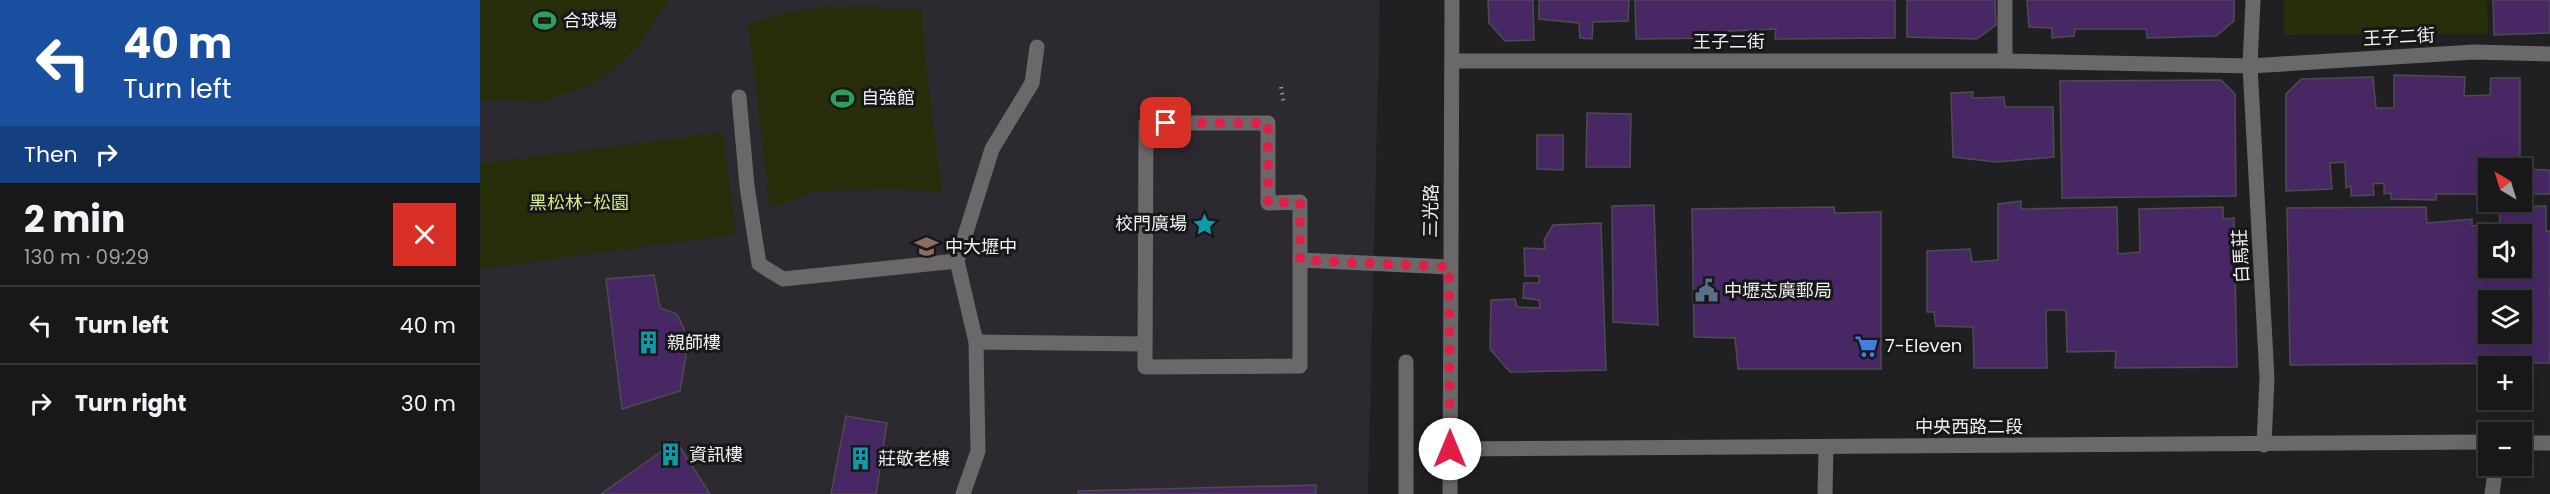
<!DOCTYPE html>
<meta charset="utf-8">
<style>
:root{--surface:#18171a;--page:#212023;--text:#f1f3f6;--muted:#9f9fa2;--line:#363639}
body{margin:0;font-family:Poppins,"Noto Sans TC",sans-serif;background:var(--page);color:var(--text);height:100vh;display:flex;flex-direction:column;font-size:22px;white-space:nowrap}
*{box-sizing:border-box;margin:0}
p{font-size:20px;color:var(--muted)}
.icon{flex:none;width:33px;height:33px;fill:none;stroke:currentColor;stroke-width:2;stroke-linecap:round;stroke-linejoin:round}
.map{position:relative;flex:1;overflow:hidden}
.drawer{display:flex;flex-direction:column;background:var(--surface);width:480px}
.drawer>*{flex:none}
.guide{background:#1a4fa0;color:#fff;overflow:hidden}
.needle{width:39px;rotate:322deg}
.controls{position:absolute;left:1998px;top:158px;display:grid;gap:12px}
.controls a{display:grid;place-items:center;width:54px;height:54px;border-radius:0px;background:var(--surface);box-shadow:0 6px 24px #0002,0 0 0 2px var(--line);font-size:30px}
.pin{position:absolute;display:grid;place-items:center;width:51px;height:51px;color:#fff;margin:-26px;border-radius:12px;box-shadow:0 3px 9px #0006}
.me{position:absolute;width:66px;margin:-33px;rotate:0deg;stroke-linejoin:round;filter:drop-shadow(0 0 4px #0008)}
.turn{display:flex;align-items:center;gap:21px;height:126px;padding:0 24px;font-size:27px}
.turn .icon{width:78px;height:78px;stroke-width:2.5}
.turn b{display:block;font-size:42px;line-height:51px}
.then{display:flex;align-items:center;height:57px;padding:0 24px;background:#0003;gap:12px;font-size:22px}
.round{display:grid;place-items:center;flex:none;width:63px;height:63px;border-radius:0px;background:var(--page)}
.headline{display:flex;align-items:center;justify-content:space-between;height:102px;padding:0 24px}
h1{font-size:36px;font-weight:700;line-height:45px}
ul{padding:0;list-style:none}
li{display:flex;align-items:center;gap:18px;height:78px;padding:0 24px;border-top:2px solid var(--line)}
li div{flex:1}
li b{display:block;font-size:22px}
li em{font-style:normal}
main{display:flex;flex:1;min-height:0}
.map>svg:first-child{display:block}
.built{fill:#2c2930}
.green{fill:#262e0a}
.building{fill:#472865;stroke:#4d4c4f;stroke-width:1.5;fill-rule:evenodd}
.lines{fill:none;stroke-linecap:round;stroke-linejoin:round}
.path{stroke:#929193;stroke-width:4;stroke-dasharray:1.5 4.5;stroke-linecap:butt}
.service{stroke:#6a6868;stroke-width:15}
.pedestrian{stroke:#6a6868;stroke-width:15}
.minor{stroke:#6a6868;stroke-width:15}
.route{stroke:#e11d48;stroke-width:10;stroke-dasharray:0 18}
.labels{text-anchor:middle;stroke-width:6;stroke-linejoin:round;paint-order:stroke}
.poi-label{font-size:18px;fill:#f1f1f2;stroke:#171618;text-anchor:start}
.street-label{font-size:18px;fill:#f1f1f2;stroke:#171618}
.park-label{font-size:18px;fill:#d4ef85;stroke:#171618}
</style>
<main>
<section class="drawer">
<div class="guide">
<div class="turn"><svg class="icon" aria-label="left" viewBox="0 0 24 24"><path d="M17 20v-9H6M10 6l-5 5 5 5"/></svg><div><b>40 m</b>Turn left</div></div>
<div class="then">Then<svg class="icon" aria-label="right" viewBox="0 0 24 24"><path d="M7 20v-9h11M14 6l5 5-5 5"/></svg></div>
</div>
<div class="headline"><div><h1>2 min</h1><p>130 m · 09:29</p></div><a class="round" style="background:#d93025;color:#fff"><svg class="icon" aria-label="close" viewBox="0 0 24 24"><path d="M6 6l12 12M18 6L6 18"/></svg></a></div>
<ul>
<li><svg class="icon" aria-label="left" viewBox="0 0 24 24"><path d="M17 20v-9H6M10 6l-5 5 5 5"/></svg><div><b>Turn left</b></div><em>40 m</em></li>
<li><svg class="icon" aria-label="right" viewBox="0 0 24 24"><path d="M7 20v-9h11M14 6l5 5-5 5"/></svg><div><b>Turn right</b></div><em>30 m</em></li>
</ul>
</section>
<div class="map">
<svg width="2070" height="494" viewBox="0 0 2070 494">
<rect width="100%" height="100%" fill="#201f22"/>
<!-- built -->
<polygon class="built" points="0,0 900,0 888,494 0,494"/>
<!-- green -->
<g class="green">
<polygon points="0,0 189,0 156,49 116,83 62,102 0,100"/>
<polygon points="1804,0 2007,0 2008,34 1804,35"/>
<polygon points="352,6 442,9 444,47 462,192 412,189 335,191 290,208 268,24 304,13"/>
<polygon points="243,132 256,234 0,269 0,164"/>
</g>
<!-- building -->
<g class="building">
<polygon points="1008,0 1053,0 1054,40 1025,41 1009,23"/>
<polygon points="1059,0 1149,0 1148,21 1113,22 1112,39 1100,38 1099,23 1059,19"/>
<polygon points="1155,0 1415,0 1415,38 1295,39 1296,29 1248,31 1246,38 1156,39"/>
<polygon points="1427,0 1515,0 1516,25 1497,39 1427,37"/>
<polygon points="1547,0 1754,0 1754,21 1736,36 1667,38 1666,29 1595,29 1594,36 1572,38 1572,28 1549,27"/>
<polygon points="2013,0 2070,0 2070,33 2014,35"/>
<polygon points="1914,75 1985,77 1984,96 2010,95 2011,78 2040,78 2040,168 2008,168 2008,194 1956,194 1956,200 1911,199 1911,193 1904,194 1904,183 1893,184 1894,195 1871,196 1871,186 1866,188 1865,162 1850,163 1852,189 1806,191 1806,94 1821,79 1893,77 1896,108 1914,108"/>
<polygon points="1741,80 1755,94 1756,196 1582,198 1580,81"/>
<polygon points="1493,92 1492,98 1524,97 1525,107 1573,107 1574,157 1516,162 1473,157 1471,93"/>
<polygon points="1107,113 1151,114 1150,167 1106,167"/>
<polygon points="1057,135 1083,135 1083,170 1057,169"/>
<polygon points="2042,169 2070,170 2070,194 2042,194"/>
<polygon points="1541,201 1541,209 1637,207 1638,254 1660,252 1659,209 1743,207 1743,219 1754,218 1757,367 1635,368 1636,351 1587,352 1586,310 1566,310 1567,368 1494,368 1493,327 1456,326 1454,312 1447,312 1447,251 1490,249 1492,262 1518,260 1518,204"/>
<polygon points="1174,205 1178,325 1133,322 1132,206"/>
<path d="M 2066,206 L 2066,231 L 2070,231 L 2070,363 L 1810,365 L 1807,208 L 1946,207 L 1947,223 L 1992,219 L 1992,226 L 2020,224 L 2019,207 ZM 2008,234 L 2042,234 L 2042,267 L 2008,267 ZM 2008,300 L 2042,300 L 2042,333 L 2008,333 Z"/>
<polygon points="1354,207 1355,213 1401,212 1401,369 1258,369 1255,338 1214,337 1212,209"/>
<polygon points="1121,223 1126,370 1030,372 1010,349 1011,300 1035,299 1037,307 1060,308 1059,300 1043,298 1044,283 1059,283 1059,276 1045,276 1044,248 1065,249 1064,240 1073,225"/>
<polygon points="174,275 180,308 197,314 204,329 206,356 200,391 142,409 126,279"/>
<polygon points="366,416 407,423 396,494 351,494"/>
<polygon points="196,441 230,494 121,494"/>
<polygon points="836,485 836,494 598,494 598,491"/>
</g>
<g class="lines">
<!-- path -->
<polyline class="path" points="801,87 804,104"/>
<!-- service -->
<g class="service">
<polyline points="1773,0 1770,66 1787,378 1784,445"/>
<polyline points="973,61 1525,61 1770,66 1994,52 2070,54"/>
<polyline points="1525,61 1525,0"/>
<polyline points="259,97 267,186 279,264 303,279 477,261"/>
<polygon points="666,123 788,123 788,203 820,202 820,366 665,367"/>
<polyline points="820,260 969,267"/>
<polyline points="496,342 665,344"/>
<polyline points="483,494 498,451 496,342 477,261 512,149 552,83 557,47"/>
<polyline points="1345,494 1346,448"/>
<polyline points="2012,494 2016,465"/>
</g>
<!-- pedestrian -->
<polyline class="pedestrian" points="926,494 926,362"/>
<!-- minor -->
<g class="minor">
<polyline points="2042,443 2070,443"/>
<polyline points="970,449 2008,442"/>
<polyline points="970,494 972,0"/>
</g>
</g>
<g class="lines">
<!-- route -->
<polyline class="route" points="686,123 788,123 788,203 820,202 820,260 969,267 970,449"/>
</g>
<!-- icons -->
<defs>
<symbol id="stadium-bare" viewBox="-9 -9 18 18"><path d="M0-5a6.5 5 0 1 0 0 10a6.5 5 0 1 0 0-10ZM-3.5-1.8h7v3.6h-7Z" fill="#2e9e5b" stroke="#171618" stroke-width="2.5" paint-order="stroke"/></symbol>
<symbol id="sight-bare" viewBox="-9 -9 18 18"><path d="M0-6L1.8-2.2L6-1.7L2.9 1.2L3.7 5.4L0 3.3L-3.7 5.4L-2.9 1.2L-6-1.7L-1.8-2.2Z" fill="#0f9aa8" stroke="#171618" stroke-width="2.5" paint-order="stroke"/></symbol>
<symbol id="school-bare" viewBox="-9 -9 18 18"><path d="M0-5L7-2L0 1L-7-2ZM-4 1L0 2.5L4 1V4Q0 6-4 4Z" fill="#8d6e63" stroke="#171618" stroke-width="2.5" paint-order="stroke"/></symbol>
<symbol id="civic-bare" viewBox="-9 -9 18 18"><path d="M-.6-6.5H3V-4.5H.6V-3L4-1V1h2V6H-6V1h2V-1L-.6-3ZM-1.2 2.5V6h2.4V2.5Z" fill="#5c6f8a" stroke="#171618" stroke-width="2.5" paint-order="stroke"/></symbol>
<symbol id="building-bare" viewBox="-9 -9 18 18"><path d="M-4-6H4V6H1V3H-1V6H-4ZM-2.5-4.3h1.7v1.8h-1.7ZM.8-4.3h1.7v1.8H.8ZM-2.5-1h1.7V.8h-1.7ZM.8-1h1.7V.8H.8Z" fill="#0f9aa8" stroke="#171618" stroke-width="2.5" paint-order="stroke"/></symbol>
<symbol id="supermarket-bare" viewBox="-9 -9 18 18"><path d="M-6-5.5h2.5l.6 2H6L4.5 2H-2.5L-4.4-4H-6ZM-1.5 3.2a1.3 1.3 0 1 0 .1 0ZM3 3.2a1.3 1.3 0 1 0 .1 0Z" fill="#3f7fe0" stroke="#171618" stroke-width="2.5" paint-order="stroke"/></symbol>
</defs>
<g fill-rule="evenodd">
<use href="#stadium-bare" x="48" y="4" width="33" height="33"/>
<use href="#stadium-bare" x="346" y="82" width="33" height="33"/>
<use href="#sight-bare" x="708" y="208" width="33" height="33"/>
<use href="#school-bare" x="430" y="230" width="33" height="33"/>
<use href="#civic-bare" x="1210" y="274" width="33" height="33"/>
<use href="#building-bare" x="152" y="326" width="33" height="33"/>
<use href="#supermarket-bare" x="1370" y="330" width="33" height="33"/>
<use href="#building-bare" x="174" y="438" width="33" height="33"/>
<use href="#building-bare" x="364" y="442" width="33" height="33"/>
</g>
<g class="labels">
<!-- poi labels -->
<g class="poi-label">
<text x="83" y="27">合球場</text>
<text x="381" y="104">自強館</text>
<text x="707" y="230" text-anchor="end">校門廣場</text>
<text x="465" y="253">中大壢中</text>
<text x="1244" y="297">中壢志廣郵局</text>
<text x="187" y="349">親師樓</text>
<text x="1405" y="352">7-Eleven</text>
<text x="209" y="461">資訊樓</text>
<text x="398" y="465">莊敬老樓</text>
</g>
<!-- street labels -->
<g class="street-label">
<text transform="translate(1919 37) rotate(-3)" y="6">王子二街</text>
<text x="1249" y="48">王子二街</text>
<text transform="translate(951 211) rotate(-89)" y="6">三光路</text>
<text transform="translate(1761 256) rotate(-93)" y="6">白馬莊</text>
<text x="1489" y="433">中央西路二段</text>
</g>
<!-- park labels -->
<g class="park-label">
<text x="99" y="209">黑松林-松園</text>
</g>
</g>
</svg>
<div class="controls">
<a><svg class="needle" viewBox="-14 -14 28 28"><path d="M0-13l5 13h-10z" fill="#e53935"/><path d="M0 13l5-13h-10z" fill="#9f9fa2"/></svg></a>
<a><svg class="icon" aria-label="sound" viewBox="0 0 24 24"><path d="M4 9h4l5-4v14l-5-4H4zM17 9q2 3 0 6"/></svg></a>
<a><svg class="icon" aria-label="layers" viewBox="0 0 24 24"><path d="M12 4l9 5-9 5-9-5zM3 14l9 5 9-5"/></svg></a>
<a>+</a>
<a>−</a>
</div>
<div class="pin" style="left:686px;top:123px;background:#d93025"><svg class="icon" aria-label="arrive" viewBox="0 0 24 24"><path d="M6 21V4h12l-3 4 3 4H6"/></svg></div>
<svg class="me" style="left:970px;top:449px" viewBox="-20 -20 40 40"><circle r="19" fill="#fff"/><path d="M0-13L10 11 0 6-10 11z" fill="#e11d48"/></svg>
</div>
</main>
